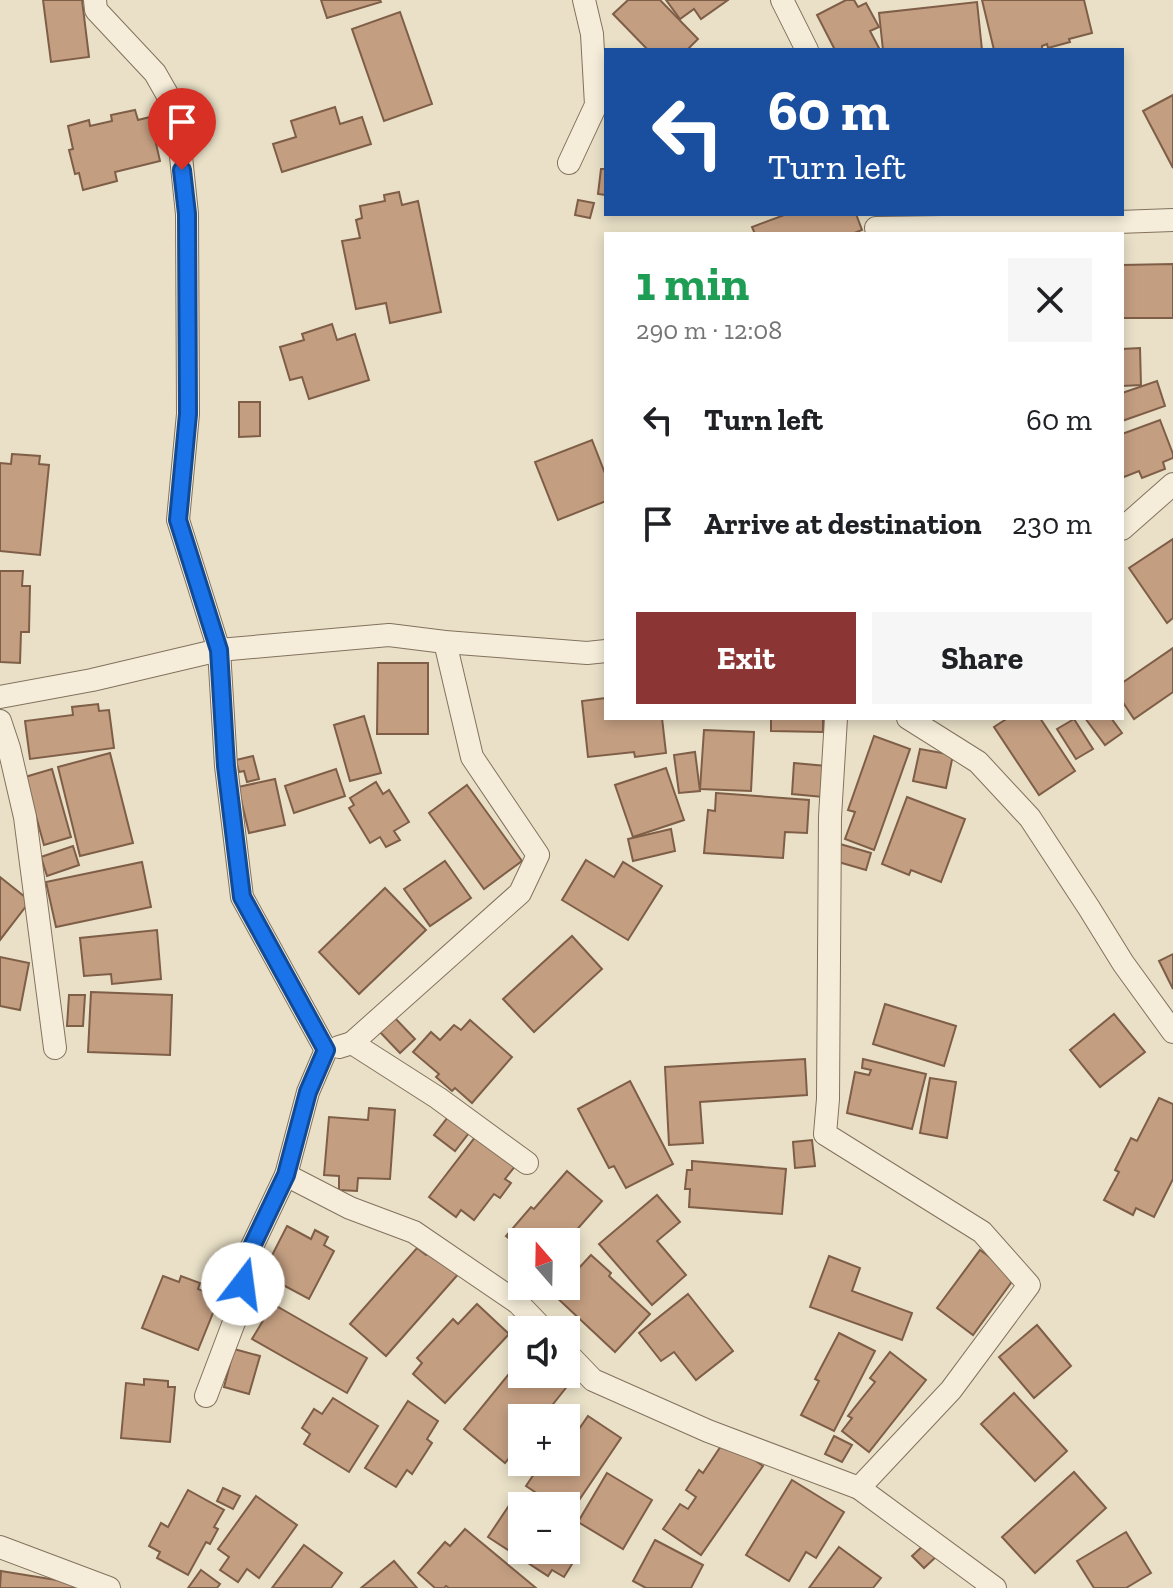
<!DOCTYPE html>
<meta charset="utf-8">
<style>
:root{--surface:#fff;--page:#f6f6f6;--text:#202124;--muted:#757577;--accent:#8b3635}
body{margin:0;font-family:"Zilla Slab",serif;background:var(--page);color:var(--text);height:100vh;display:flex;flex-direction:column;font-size:30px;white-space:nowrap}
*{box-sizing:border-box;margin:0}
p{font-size:26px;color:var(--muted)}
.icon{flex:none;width:44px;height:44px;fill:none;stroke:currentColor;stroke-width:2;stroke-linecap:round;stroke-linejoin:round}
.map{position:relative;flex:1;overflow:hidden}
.details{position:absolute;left:604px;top:232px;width:520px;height:488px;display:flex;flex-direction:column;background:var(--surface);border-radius:0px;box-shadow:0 4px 12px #0003}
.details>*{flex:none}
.guide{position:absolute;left:604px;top:48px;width:520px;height:168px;border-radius:0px;box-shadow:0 4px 12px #0003;background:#1a4fa0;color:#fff;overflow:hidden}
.needle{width:52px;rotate:340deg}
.tools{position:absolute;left:508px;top:1228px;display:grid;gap:16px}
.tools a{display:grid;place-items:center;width:72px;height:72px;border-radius:0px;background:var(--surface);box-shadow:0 4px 12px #0003;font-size:40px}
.pin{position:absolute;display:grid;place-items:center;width:68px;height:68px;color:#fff;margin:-82px -34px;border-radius:50% 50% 50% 0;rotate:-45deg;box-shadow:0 0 8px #0007}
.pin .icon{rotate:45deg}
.me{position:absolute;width:88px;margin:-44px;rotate:15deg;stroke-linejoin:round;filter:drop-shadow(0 0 6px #0008)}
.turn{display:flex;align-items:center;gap:28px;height:168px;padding:0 32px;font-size:36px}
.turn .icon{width:104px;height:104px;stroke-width:2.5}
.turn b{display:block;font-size:56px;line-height:68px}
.round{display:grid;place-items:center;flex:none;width:84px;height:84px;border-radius:0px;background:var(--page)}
.headline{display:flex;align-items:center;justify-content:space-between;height:136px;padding:0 32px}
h1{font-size:48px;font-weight:800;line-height:60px;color:#1e9e55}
.action{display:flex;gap:16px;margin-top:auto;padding:16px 32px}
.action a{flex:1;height:92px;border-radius:0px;background:var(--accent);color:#fff;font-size:32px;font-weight:800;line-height:92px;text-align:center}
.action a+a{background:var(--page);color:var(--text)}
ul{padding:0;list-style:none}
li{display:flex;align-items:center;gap:24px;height:104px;padding:0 32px}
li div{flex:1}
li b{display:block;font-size:30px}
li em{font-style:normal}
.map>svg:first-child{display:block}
.building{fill:#c39e81;stroke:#7f5e47;stroke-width:2}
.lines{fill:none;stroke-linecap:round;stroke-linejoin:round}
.street-casing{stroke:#83725e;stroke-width:24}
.street{stroke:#f5edd9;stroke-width:22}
.route-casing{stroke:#114b97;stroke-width:20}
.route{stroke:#1a73e8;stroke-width:14}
</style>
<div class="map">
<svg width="1173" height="1588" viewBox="0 0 1173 1588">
<rect width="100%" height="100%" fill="#e9e0c7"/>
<!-- building -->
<g class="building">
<polygon points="43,0 82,0 89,57 51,62"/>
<polygon points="321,0 380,0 381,2 327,18"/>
<polygon points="628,0 660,0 698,39 687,50 648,50 613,14"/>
<polygon points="666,0 728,0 701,19 694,9 680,19"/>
<polygon points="846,0 854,0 858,7 866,3 879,27 870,31 880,50 835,50 817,15"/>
<polygon points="982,0 1084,0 1092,33 1069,39 1070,42 1048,48 1047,44 1042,46 1042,50 994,50"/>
<polygon points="977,2 982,50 883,50 879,13"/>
<polygon points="400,12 432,104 384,121 352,29"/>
<polygon points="1173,95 1173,168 1143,111"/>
<polygon points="335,107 340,124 362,117 371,144 282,172 273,144 296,137 291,121"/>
<polygon points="135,110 138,120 150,117 160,161 115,172 117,181 83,190 79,173 75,174 69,150 73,149 68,126 89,120 90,126 112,121 111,115"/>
<polygon points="601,169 606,169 606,195 598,194"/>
<polygon points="399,192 402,205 418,201 441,312 390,323 386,303 356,309 342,241 360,238 356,220 362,218 360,206 385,201 384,195"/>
<polygon points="578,200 594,203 590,218 575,215"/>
<polygon points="787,214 856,214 862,230 852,234 755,234 752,227"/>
<polygon points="1173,264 1173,318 1122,318 1122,265"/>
<polygon points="332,324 337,340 355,334 369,380 309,399 302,377 290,380 280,347 304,340 302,334"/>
<polygon points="1140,348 1141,385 1122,386 1122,349"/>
<polygon points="1157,381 1165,406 1122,421 1122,393"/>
<polygon points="239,402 260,402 260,436 239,437"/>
<polygon points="1160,420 1173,454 1173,458 1163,462 1165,469 1142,478 1139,471 1124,477 1122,473 1122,434"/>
<polygon points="592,440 606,476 606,501 558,520 535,462"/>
<polygon points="12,454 40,456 39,464 49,465 40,555 0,551 0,463 11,464"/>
<polygon points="1173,539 1173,618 1167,623 1129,568"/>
<polygon points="0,571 23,571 22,586 30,586 29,632 21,632 20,663 0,662"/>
<polygon points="1173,648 1173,692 1134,719 1122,701 1122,683"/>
<polygon points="378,663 428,663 428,734 377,734"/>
<polygon points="606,698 606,718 662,718 666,753 635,757 634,752 588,757 582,701"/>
<polygon points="98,704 99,711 109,710 114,748 30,759 25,721 73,715 72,707"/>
<polygon points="364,716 381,773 350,781 334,725"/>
<polygon points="771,718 823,718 823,732 771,731"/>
<polygon points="1008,718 1040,718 1075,771 1039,795 994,727"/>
<polygon points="1085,718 1111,718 1122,733 1105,745"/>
<polygon points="1074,719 1093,749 1076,759 1057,729"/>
<polygon points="704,730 754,732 751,791 700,789"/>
<polygon points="874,736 910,749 874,850 845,839 855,812 848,810"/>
<polygon points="920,749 953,755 946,788 913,781"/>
<polygon points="695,752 700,791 679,793 674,755"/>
<polygon points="110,753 133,843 80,856 58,767"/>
<polygon points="253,756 259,779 247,782 244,771 239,772 236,760"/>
<polygon points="794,763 826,766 823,797 792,794"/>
<polygon points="666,768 684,820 633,837 615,785"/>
<polygon points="52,769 71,837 44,845 25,777"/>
<polygon points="336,769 345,796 294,813 285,786"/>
<polygon points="275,779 285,825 249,833 238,787"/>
<polygon points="376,782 383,794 389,790 409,822 394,831 400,840 386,847 380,837 370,843 349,808 354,805 350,798"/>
<polygon points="467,785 522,861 484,889 429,813"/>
<polygon points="716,793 809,800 807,833 785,832 783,858 704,853 708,810 715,811"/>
<polygon points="907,797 965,819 941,882 911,870 909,875 882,864"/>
<polygon points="671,829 675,851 633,861 628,839"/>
<polygon points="840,844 871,853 866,870 835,861"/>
<polygon points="73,846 79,865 47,876 41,857"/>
<polygon points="586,860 614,877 623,862 662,886 628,940 562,900"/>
<polygon points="445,861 471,898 430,926 404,889"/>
<polygon points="142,862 151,907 56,927 46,882"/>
<polygon points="0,877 30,901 0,940"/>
<polygon points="385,888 426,930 359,994 319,952"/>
<polygon points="157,930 161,979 112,984 111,974 84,976 80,938"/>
<polygon points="572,936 602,969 534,1032 503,999"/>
<polygon points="1173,954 1173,989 1159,961"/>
<polygon points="0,957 29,963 20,1010 0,1006"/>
<polygon points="91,992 172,995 170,1055 88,1052"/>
<polygon points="69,995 85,995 83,1026 67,1026"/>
<polygon points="885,1004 956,1026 944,1066 873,1044"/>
<polygon points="1114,1014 1145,1052 1100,1087 1070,1050"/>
<polygon points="393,1016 415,1039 400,1053 378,1030"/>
<polygon points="470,1020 512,1057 472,1103 455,1088 452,1091 436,1077 439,1074 413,1052 431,1032 440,1040 454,1025 461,1030"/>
<polygon points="805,1059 807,1095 700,1102 703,1143 669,1145 665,1067"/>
<polygon points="863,1059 926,1074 912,1129 847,1113 855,1072 869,1075 871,1070 862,1068"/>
<polygon points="930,1078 956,1082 947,1138 920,1133"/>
<polygon points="630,1081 673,1164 626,1188 614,1166 609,1168 578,1109"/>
<polygon points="1159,1098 1173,1104 1173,1179 1154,1217 1136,1208 1133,1215 1104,1200 1119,1172 1115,1170 1131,1138 1137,1141"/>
<polygon points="369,1108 395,1110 390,1179 358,1178 357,1191 339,1190 339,1176 324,1175 329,1117 368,1120"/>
<polygon points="448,1117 469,1133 455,1151 434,1135"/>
<polygon points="476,1136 516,1165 505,1179 511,1183 500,1198 494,1194 474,1220 461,1210 456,1217 429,1197"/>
<polygon points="812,1140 815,1166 795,1168 793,1142"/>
<polygon points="692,1161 786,1169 782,1214 689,1207 690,1189 685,1189 687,1170 692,1170"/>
<polygon points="567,1171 602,1201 566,1242 562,1238 558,1242 522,1242 522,1249 506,1236 531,1207 534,1209"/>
<polygon points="657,1195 680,1222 657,1241 686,1275 652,1305 599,1244"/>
<polygon points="287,1226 311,1239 315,1230 328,1237 324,1245 334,1251 309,1299 270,1278 273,1273 265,1269"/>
<polygon points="434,1246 461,1271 386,1356 350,1324 417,1248 426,1255"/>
<polygon points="980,1250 1016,1276 973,1335 937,1308"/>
<polygon points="591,1255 611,1273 609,1276 650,1314 615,1352 554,1295 562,1286 566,1286 566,1282"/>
<polygon points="829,1256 860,1268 852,1291 912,1313 902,1340 810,1307"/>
<polygon points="163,1276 179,1282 181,1276 200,1283 198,1289 219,1298 198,1350 142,1328"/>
<polygon points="688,1294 733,1351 696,1380 674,1352 661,1361 639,1333"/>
<polygon points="273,1304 367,1358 347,1393 252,1339"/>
<polygon points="477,1304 509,1334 445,1403 413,1374 422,1363 417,1358 453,1319 458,1324"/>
<polygon points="1037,1325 1071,1366 1034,1398 999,1357"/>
<polygon points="839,1333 875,1351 834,1431 801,1415 819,1381 815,1379"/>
<polygon points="234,1349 260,1356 249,1394 224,1387"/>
<polygon points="890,1352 926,1380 869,1452 842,1431 852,1418 848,1416 875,1382 870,1378"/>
<polygon points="522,1358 522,1374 557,1374 569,1384 542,1418 522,1418 522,1442 505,1463 464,1429"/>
<polygon points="144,1379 168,1381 168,1387 175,1387 170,1442 121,1438 126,1383 144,1385"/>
<polygon points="1014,1393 1067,1451 1035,1481 981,1424"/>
<polygon points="333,1398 378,1426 349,1472 304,1444 310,1434 302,1428 314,1409 322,1414"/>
<polygon points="408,1401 438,1421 427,1439 432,1443 412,1474 407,1470 396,1487 365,1468"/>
<polygon points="588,1416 621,1438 569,1515 566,1513 566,1506 556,1506 526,1486 542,1462 566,1462 566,1448"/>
<polygon points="834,1436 852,1445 842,1462 825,1454"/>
<polygon points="725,1440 763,1466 701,1555 663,1529 680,1504 688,1509 696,1497 686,1490 699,1470 703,1473"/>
<polygon points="1074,1472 1106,1508 1035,1573 1002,1537"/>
<polygon points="607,1473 652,1500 623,1549 578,1522"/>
<polygon points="792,1480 844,1512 816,1558 806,1552 789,1581 746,1555"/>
<polygon points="223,1488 240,1496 233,1509 217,1501"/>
<polygon points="188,1490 224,1510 214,1527 218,1529 210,1544 206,1542 188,1575 157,1558 160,1552 149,1546 161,1523 168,1527"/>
<polygon points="516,1495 533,1506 522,1506 522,1550 566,1550 566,1528 576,1534 566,1548 577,1556 564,1577 552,1570 548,1576 488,1537"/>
<polygon points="256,1496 297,1525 259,1578 247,1569 238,1582 220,1570 229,1557 218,1549"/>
<polygon points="465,1529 536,1588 449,1588 446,1586 444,1588 435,1588 418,1573 445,1542 450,1546"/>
<polygon points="1126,1532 1151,1573 1126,1588 1094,1588 1077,1561"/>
<polygon points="655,1540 703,1565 691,1588 646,1588 633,1581"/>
<polygon points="927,1542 938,1555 924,1568 912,1556"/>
<polygon points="304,1545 342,1573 331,1588 272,1588"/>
<polygon points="839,1547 881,1578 873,1588 809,1588"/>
<polygon points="394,1561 417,1588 361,1588"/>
<polygon points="201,1570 220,1584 217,1588 188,1588"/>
<polygon points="1,1571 75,1583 74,1588 0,1588"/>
</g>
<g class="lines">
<defs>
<g id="street">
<polyline points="95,0 96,10 155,73 167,94 180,147 187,214 188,414 178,520 219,650 226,766 242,897 326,1050 308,1092 286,1175 350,1208 414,1232 518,1303 544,1330"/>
<polyline points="782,0 807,50"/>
<polyline points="569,163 596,105 592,34 584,0"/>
<polyline points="876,228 1009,226 1173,220"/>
<polyline points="1122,529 1173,484"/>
<polyline points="0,697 92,680 219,650 389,635 445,642 587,653 606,651"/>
<polyline points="836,718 830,817 828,1099 825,1134 982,1232 1029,1285 951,1390 859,1488"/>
<polyline points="908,718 978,762 1030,818 1089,908 1123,963 1173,1032"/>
<polyline points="0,721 9,748 25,817 55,1048"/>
<polyline points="352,1043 520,893 538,855 472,757 445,642"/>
<polyline points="339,1047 352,1043 438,1098 527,1163"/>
<polyline points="566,1352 593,1380 708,1431 859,1488 995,1588"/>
<polyline points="206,1396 239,1309 246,1259 286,1175"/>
<polyline points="0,1547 109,1588"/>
</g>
</defs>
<!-- street casing -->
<use href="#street" class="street-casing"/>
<!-- street -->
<use href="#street" class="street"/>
</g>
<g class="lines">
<defs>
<polyline id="route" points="182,170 187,214 188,414 178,520 219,650 226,766 242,897 326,1050 308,1092 286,1175 246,1259 243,1284"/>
</defs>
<!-- route casing -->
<use href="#route" class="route-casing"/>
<!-- route -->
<use href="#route" class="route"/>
</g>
</svg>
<div class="tools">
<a><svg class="needle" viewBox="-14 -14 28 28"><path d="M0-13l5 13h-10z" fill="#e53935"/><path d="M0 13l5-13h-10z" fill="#757577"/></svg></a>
<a><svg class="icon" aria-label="sound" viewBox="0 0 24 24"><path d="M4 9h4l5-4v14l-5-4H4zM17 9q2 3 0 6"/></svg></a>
<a>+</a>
<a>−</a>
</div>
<div class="pin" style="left:182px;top:170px;background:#d93025"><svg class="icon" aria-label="arrive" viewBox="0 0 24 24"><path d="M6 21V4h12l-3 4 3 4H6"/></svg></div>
<svg class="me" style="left:243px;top:1284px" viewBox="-20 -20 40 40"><circle r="19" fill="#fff"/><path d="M0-13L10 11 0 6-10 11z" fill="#1a73e8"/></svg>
<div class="guide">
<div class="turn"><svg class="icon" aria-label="left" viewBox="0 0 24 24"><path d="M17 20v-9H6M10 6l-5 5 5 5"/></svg><div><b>60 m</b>Turn left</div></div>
</div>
<section class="details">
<div class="headline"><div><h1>1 min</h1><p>290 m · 12:08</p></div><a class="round"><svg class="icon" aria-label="close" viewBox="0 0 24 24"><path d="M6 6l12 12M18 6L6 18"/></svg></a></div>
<ul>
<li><svg class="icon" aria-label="left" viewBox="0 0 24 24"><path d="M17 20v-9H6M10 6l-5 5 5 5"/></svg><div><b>Turn left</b></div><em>60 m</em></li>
<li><svg class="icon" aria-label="arrive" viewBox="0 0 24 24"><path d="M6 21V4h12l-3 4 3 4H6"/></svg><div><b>Arrive at destination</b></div><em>230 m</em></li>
</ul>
<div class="action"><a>Exit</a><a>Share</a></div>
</section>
</div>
